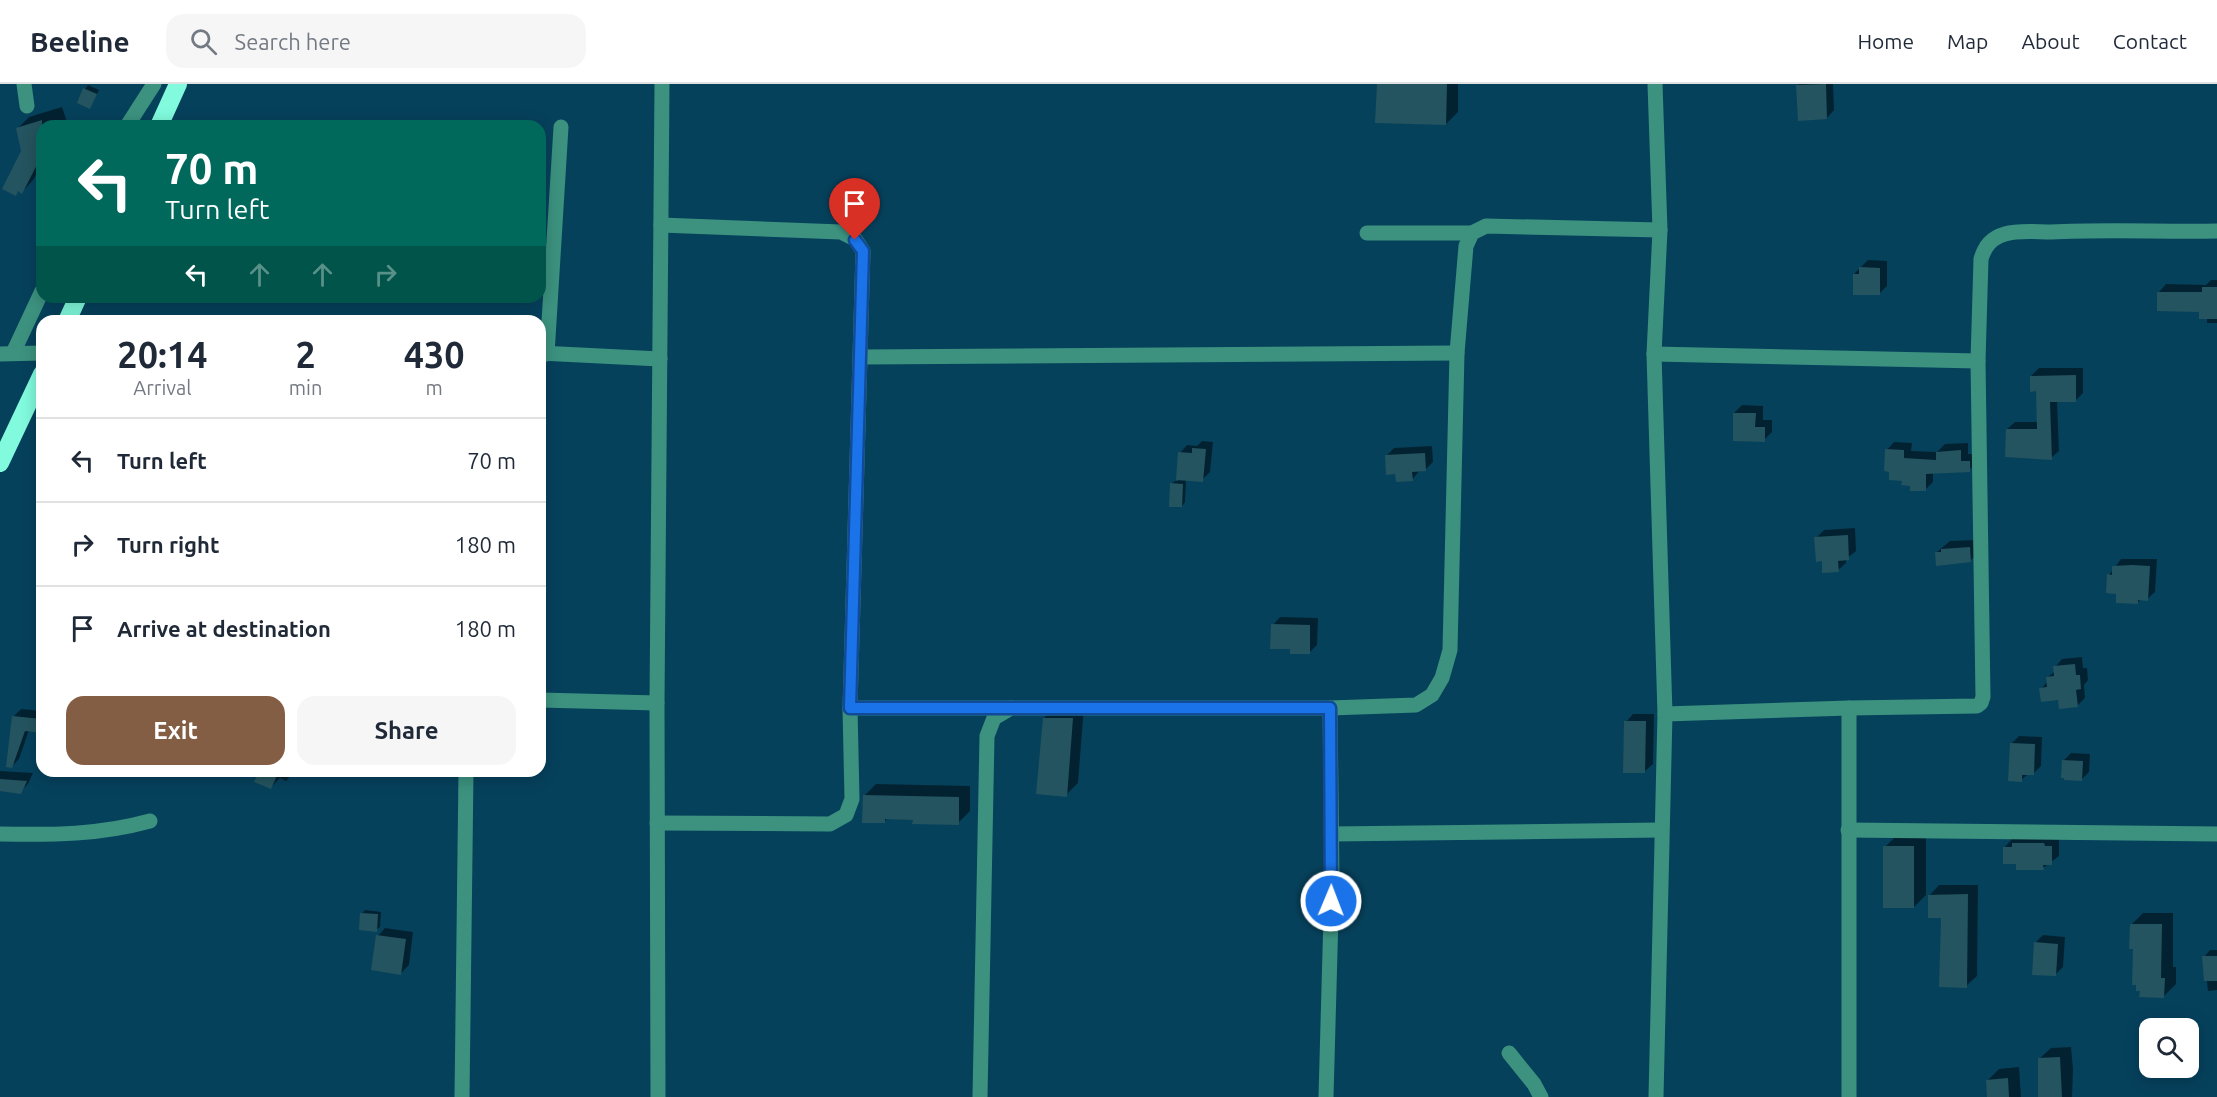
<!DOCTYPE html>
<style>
:root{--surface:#fff;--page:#f6f6f7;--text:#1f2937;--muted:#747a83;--line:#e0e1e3;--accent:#835d44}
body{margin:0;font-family:Ubuntu,sans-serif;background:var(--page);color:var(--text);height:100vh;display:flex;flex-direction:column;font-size:22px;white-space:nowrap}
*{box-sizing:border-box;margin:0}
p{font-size:20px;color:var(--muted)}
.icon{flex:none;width:33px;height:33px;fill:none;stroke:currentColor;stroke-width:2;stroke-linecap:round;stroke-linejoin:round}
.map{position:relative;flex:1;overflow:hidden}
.details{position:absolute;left:36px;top:231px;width:510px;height:462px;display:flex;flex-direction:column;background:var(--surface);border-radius:18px;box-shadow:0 3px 15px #0003}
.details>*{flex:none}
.banner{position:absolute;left:36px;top:36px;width:510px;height:183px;border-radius:18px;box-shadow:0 3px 15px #0003;background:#00695c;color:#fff;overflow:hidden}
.tools{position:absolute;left:2139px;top:934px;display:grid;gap:12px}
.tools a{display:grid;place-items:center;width:60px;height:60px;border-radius:12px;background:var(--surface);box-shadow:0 3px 15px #0003;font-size:30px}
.pin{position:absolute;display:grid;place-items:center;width:51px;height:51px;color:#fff;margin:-62px -26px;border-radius:50% 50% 50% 0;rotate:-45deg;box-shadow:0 0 6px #0007}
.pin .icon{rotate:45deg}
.me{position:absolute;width:66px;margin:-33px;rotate:1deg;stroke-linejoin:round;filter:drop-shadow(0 0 4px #0008)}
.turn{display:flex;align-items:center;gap:21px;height:126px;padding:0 30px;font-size:27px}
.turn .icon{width:78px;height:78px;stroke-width:2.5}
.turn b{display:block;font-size:42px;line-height:51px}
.lanes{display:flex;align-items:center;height:57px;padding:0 30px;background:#0003;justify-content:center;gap:30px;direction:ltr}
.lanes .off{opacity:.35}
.eta{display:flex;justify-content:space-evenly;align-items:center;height:102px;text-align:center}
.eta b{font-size:36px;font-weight:600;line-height:42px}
.button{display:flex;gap:12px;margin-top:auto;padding:12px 30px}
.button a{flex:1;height:69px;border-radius:18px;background:var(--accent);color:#fff;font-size:24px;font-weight:600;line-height:69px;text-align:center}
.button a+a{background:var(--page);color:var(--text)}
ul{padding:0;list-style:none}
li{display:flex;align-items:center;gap:18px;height:84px;padding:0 30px;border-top:2px solid var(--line)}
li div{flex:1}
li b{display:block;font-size:22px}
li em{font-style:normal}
header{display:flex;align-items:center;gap:36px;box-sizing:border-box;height:84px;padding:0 30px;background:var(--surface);border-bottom:2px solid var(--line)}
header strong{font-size:28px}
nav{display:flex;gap:33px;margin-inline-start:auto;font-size:21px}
.search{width:420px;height:54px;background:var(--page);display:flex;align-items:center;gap:15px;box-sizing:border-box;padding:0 21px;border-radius:18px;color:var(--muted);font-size:22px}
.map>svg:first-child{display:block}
.shadow{fill:#0007}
.building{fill:#24545f}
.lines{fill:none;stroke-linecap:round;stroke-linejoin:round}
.minor{stroke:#3c927f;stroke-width:15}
.highway{stroke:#81fadd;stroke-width:18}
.route-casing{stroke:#114b97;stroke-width:15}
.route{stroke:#1a73e8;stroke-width:10}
</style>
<header>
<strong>Beeline</strong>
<div class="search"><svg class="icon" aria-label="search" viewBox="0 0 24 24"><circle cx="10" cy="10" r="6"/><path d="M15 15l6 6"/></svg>Search here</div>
<nav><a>Home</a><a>Map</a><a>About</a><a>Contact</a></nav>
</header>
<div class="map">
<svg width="2217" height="1013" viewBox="0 0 2217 1013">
<rect width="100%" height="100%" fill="#06415c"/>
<!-- shadow -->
<g class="shadow">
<polygon points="1379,0 1458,0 1458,28 1446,40"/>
<polygon points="1799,0 1833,0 1834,26 1827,34 1798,1"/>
<polygon points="88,1 99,6 90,23 85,5"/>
<polygon points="62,23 66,35 62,42 42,42 42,80 33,96 22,108 19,106 15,110 23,67 17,45 29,33"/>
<polygon points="1868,176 1887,177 1887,202 1879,210 1854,190"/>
<polygon points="2211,196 2217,196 2217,239 2207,239 2207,234 2201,227 2159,208 2166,200 2206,201"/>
<polygon points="2039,284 2083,284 2083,309 2076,316 2057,316 2059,367 2051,374 2007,345 2015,338 2038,338 2037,306 2031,292"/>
<polygon points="1742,321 1763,322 1763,336 1772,336 1772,348 1764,356 1734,329"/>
<polygon points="1202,357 1213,358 1210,388 1202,396 1186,395 1185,418 1182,422 1171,400 1175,397 1178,397 1180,369 1187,361 1197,362"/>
<polygon points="1894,358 1912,359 1911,367 1937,368 1945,360 1968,359 1968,370 1977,370 1977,378 1969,386 1933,388 1933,398 1925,406 1903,395 1887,366"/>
<polygon points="1432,362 1433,378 1425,386 1420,386 1412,396 1397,389 1386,372 1394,364"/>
<polygon points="1855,444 1856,467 1846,475 1846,479 1838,486 1816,454 1824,446"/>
<polygon points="1977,456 1978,469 1970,477 1937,468 1950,457"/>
<polygon points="2121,475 2157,475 2155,508 2147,515 2141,515 2138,518 2118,508 2109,491"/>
<polygon points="1280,533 1318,534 1317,561 1309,569 1292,564 1273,541"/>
<polygon points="2082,573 2083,584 2087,584 2088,596 2084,601 2085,614 2077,622 2041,605 2048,597 2048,593 2055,587 2055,583 2062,575"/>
<polygon points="1056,622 1084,622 1078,699 1066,711 1044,634"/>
<polygon points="21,625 42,627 42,647 29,646 19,675 11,683 13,633"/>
<polygon points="1633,630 1654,630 1653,680 1645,687 1626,638"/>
<polygon points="2019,652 2042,653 2041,682 2033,690 2028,690 2021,696 2012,659"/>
<polygon points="2071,669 2090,670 2089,688 2081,696 2066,693 2063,677"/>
<polygon points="0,687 33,689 28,700 20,708 0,706"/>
<polygon points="123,687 155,687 153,689 123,689"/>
<polygon points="260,687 295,687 286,697 280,694 270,704"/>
<polygon points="876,700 970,702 970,727 958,739 888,734 884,738 864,712"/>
<polygon points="1897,751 1926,751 1926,811 1914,823 1885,763"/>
<polygon points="2021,751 2059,755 2059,772 2043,784 2018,779 2005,763 2012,755 2017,755"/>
<polygon points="1939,801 1978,801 1977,892 1966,902 1943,832 1929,812"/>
<polygon points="365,826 381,828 380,843 376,846 362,830"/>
<polygon points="2143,829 2173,829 2173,883 2176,883 2176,900 2164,912 2141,906 2138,900 2131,841"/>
<polygon points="385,844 413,848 409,881 401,889 378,852"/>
<polygon points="2043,851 2065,853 2063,883 2055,891 2035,859"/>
<polygon points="2210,866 2217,866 2217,906 2208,907 2204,873"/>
<polygon points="2071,963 2073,985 2072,1013 2038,1013 2039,975 2051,964"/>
<polygon points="2019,983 2021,1013 1988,1013 1987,997 1999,985"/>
</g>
<!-- building -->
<g class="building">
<polygon points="1377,0 1447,0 1446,41 1375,39"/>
<polygon points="1826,0 1827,35 1798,37 1796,1"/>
<polygon points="83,4 97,10 90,25 77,19"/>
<polygon points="42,36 42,71 22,110 18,107 16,112 2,105 21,67 16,44"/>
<polygon points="1859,183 1880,184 1880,211 1853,211 1853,190 1859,190"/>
<polygon points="2202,203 2217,203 2217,235 2199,235 2199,228 2157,227 2157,208 2202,208"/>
<polygon points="2076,291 2076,318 2050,318 2052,376 2005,373 2006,345 2037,345 2036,307 2030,308 2030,292"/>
<polygon points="1733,329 1756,329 1755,343 1765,343 1765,358 1733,357"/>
<polygon points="1192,364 1206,365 1203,398 1176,396 1178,368 1192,369"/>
<polygon points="1885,365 1904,366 1904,374 1936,376 1936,368 1961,366 1961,377 1970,377 1970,388 1926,390 1926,407 1910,407 1910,402 1901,401 1902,397 1889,396 1889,388 1884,387"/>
<polygon points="1425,369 1426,387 1412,388 1413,397 1396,398 1395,390 1386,391 1385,371"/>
<polygon points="1170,399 1183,400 1182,423 1169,423"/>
<polygon points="1848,451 1849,476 1838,477 1839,488 1822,489 1822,477 1816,478 1814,453"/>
<polygon points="1970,463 1971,478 1936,482 1935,468 1941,468 1941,465"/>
<polygon points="2132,481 2150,482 2148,517 2138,516 2138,520 2116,519 2116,510 2106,509 2107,490 2112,491 2112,482"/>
<polygon points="1271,540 1310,541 1310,570 1290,570 1290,565 1270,565"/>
<polygon points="2075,580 2076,591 2080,591 2081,605 2076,606 2078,623 2059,625 2058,616 2041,618 2039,604 2047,603 2046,593 2054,592 2053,582"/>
<polygon points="12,632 42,635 42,649 25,647 12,684 6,683"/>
<polygon points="1043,634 1073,634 1067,713 1036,710"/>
<polygon points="1624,637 1646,637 1645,689 1623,689"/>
<polygon points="2010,659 2035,660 2034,691 2022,691 2022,698 2008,697"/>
<polygon points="2062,676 2083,677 2082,697 2064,696 2064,694 2061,694"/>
<polygon points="259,687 279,687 271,705 254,698"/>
<polygon points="0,695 27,697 21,710 0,707"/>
<polygon points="863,711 959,713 959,741 912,740 913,736 885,735 885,739 862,739"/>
<polygon points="2012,759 2044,759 2045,762 2052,762 2052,781 2043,781 2044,786 2016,786 2016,780 2003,780 2003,763 2012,763"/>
<rect x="1883" y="762" width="31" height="62"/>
<polygon points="1968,810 1967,904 1939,903 1941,834 1928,834 1928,811"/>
<polygon points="360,829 378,830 377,848 359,846"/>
<polygon points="2130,840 2162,840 2161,894 2165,894 2164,914 2139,913 2140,907 2136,907 2136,901 2132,901 2133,865 2129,865"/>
<polygon points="376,851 406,855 401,891 371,886"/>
<polygon points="2034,858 2058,860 2056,892 2032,891"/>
<polygon points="2202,872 2217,872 2217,897 2204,897"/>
<polygon points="2060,973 2062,1013 2038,1013 2038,974"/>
<polygon points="2008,994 2009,1013 1987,1013 1986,996"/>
</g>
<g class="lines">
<!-- minor -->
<g class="minor">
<polyline points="24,0 27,22"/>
<polyline points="1655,0 1660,146 1654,270 1665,630 1656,1013"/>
<polyline points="127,42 154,0"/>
<polyline points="1367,149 1472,149"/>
<polyline points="13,269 42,207"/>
<polyline points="540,269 660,275"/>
<polyline points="0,270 42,269"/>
<polyline points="547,270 561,43"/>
<polyline points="1654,270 1978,277"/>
<polyline points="861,273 1457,269"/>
<polyline points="540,616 657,619"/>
<polyline points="850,624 1011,624"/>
<path d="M 1849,624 L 1977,622 L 1981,619 L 1983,613 L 1978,277 L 1981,175 C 1985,162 1991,154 2005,150 C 2018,146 2037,148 2051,148 C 2106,145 2162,148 2217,147"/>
<polyline points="1665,630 1849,624 1849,1013"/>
<polyline points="657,739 830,740 846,731 852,715 850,624 863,167 855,155 841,148 661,141"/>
<polyline points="1848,746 2217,750"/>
<path d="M 0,750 C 53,751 99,751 150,737"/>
<polyline points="1331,750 1661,746"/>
<polyline points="1509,969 1534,1000 1541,1013"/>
<polyline points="462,1013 466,687"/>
<polyline points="658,1013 657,619 662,0"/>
<polyline points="980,1013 987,652 994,634 1011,624 1330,624 1416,621 1432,611 1442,594 1450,566 1457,269 1466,162 1472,149 1486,142 1660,146"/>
<polyline points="1326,1013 1332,795 1330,624"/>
</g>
<!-- highway -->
<g class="highway">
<polyline points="159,42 178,0"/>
<polyline points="67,237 78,213"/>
<polyline points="0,379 42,290"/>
</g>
</g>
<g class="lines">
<defs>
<polyline id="route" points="855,156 863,167 850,624 1330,624 1331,817"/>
</defs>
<!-- route casing -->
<use href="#route" class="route-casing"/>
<!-- route -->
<use href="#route" class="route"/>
</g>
</svg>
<div class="tools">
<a><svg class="icon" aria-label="search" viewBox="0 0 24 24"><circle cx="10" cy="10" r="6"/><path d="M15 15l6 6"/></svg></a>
</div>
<div class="pin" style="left:855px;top:156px;background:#d93025"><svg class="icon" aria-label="arrive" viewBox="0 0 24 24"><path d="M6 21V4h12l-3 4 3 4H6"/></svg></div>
<svg class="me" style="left:1331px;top:817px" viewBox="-20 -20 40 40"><circle r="17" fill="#1a73e8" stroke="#fff" stroke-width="3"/><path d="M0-11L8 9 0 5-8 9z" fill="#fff"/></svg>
<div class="banner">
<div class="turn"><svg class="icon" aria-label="left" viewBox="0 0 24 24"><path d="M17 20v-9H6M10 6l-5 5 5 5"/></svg><div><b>70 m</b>Turn left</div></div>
<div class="lanes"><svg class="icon" aria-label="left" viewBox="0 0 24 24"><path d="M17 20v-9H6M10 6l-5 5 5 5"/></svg><svg class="icon off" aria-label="ahead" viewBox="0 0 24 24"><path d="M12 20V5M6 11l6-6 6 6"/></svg><svg class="icon off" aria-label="ahead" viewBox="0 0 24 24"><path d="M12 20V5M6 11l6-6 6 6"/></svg><svg class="icon off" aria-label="right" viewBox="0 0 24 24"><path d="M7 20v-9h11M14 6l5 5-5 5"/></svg></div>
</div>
<section class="details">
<div class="eta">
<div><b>20:14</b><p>Arrival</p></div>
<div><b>2</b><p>min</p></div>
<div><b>430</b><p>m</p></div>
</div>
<ul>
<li><svg class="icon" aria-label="left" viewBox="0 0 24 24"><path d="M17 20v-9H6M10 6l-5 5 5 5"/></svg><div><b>Turn left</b></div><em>70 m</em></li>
<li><svg class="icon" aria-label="right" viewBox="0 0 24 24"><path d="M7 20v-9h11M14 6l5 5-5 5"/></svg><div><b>Turn right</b></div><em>180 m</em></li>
<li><svg class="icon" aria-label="arrive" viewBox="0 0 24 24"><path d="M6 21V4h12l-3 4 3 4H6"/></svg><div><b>Arrive at destination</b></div><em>180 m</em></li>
</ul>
<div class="button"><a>Exit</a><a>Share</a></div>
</section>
</div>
